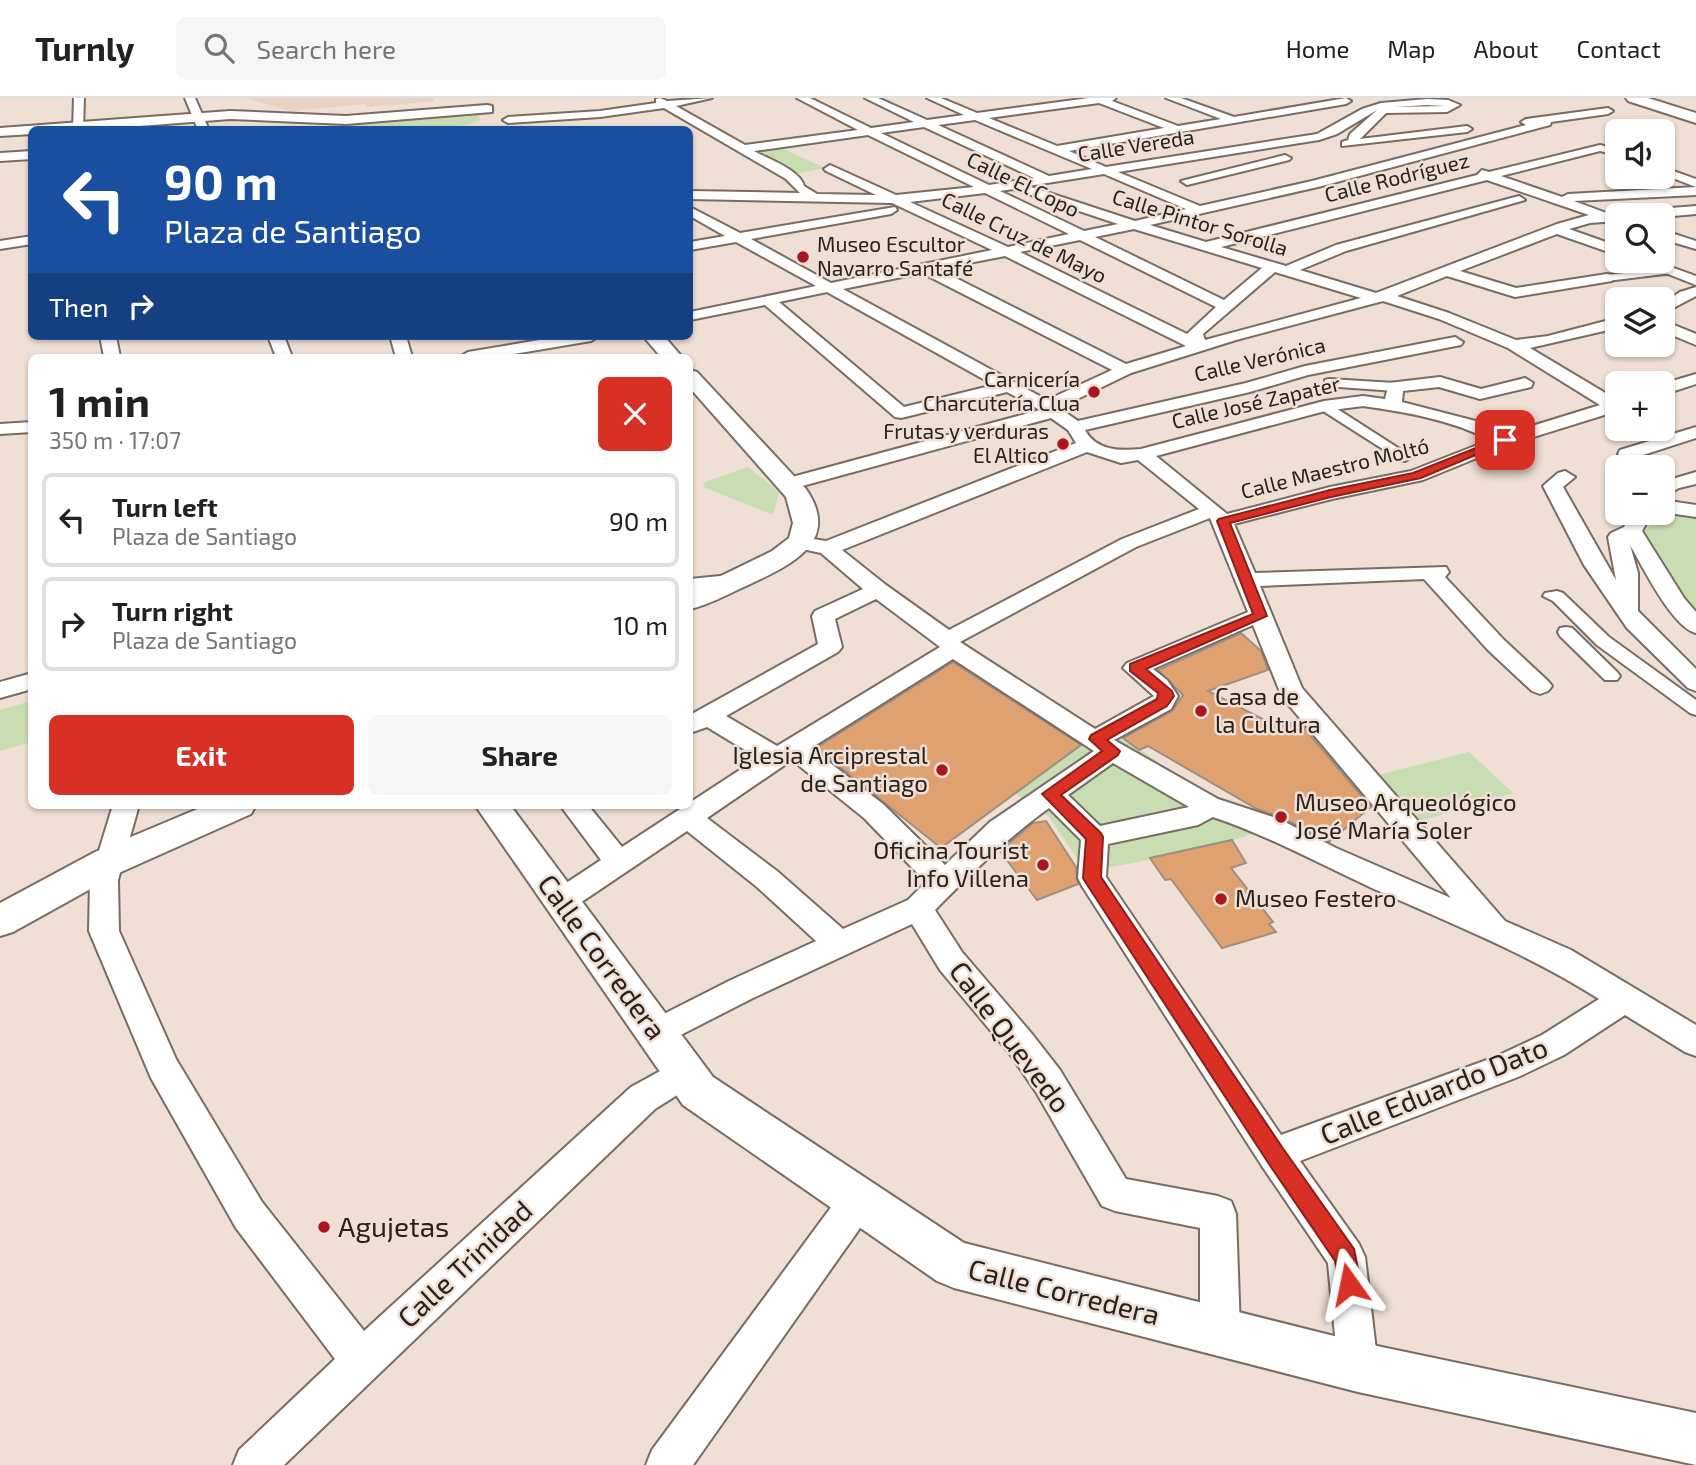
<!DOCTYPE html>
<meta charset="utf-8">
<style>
:root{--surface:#fff;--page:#f6f6f6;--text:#222;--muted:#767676;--line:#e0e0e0;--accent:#d93025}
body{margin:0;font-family:"Exo 2",sans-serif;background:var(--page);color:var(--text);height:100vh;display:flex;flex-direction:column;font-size:26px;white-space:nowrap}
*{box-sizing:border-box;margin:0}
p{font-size:23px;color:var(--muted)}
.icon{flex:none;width:38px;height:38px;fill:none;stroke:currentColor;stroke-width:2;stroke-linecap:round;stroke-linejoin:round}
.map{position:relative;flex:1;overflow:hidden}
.drawer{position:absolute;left:28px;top:256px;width:665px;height:455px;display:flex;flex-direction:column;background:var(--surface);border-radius:10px;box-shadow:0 2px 5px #0004}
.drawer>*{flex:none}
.guide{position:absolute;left:28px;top:28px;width:665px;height:214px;border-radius:10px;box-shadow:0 2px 5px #0004;background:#1a4fa0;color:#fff;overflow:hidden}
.controls{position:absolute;left:1605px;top:21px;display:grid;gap:14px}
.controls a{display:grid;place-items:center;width:70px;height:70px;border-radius:10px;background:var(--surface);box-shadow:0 2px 5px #0004;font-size:35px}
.pin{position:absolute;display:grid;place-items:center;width:60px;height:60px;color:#fff;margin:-30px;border-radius:14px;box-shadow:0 4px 10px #0006}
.me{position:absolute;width:77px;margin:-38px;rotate:348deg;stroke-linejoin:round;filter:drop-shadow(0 0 5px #0008)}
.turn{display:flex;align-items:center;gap:24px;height:147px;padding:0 21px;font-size:32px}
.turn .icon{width:91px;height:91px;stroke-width:2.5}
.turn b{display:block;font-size:49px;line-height:60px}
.then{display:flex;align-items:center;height:66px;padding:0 21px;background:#0003;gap:14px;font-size:26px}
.round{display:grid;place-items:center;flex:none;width:74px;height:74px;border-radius:10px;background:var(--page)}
.head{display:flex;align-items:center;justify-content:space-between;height:119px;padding:0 21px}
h1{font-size:42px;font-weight:700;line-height:52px}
.button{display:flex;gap:14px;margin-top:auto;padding:14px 21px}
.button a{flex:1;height:80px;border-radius:10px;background:var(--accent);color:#fff;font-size:28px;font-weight:700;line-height:80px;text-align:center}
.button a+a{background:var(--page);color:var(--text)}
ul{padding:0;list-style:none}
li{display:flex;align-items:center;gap:21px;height:94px;margin:0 14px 10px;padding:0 7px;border:4px solid var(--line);border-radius:10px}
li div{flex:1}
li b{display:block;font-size:26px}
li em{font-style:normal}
header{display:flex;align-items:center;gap:42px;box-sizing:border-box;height:98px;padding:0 35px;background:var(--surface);border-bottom:2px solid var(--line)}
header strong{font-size:33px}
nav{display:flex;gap:38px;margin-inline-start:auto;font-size:24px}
.search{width:490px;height:63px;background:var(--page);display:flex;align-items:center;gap:18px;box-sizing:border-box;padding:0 24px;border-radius:10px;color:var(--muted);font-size:26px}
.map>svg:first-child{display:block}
.built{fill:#e8d2c2}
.green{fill:#c9ddb3}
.building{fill:#e0a170;stroke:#9d8f84;stroke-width:2}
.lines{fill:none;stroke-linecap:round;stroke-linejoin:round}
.pedestrian-casing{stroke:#796c62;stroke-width:4}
.minor-casing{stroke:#796c62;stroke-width:4}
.tertiary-casing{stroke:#796c62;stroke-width:4}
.motorway-casing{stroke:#796c62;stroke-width:4}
.pedestrian{fill:#fff;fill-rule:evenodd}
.minor{fill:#fff;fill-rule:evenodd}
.tertiary{fill:#fff;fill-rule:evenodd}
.motorway{fill:#fff;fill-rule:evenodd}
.route{fill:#d93025;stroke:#8d1f18;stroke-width:2}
.poi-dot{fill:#aa161d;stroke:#efdfd4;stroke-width:2.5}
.labels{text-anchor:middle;stroke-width:5;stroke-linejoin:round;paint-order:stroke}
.far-street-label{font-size:21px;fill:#28221e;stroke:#efdfd4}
.far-poi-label{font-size:21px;fill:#28221e;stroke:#efdfd4;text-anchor:end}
.poi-label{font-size:24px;fill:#28221e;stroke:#efdfd4;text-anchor:start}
.near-street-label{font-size:28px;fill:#28221e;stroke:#efdfd4}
.near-poi-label{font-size:28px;fill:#28221e;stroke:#efdfd4;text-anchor:start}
</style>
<header>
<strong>Turnly</strong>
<div class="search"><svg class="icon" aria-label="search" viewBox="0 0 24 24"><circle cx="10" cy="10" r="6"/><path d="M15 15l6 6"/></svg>Search here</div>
<nav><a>Home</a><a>Map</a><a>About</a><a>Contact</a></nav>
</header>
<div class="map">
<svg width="1696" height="1367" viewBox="0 0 1696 1367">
<rect width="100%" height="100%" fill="#efdfd4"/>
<!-- built -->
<polygon class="built" points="245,0 433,0 435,3 367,9 365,6 290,13"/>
<!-- green -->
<g class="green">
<path d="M 471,15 L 478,17 L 480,22 C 453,35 372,31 339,31 L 339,27 L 350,24 Z"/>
<polygon points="777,48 825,70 794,76 749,51"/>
<polygon points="748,369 779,394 773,417 703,389 705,384"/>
<polygon points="1682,416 1696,419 1696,516 1651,457 1645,433 1659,417"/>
<polygon points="31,603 31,644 0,653 0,612"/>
<path d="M 1116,635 L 1190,686 L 1273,724 C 1250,746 1133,764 1096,772 L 1088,776 L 1049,719 L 1015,695 L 1085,644 Z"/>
<polygon points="1469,654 1513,695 1407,727 1366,680"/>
</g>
<!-- building -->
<g class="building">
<polygon points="1241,535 1261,553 1268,572 1208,593 1278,629 1298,623 1371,709 1329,744 1280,719 1257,711 1148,648 1139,652 1123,640 1172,613 1183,597 1158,572"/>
<polygon points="953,564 1081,647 941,750 816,650"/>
<polygon points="1046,723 1076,769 1078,786 1037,802 1000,753 1033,725"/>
<polygon points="1232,742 1246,765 1231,770 1273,824 1269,826 1276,834 1222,850 1171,781 1165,782 1150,760"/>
</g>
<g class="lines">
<defs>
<g id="pedestrian">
<polygon points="1668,170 1673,173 1672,175 1607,183 1602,180 1607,177"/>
<polygon points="1329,281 1395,285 1401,289 1395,293 1325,288 1325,282"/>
<polygon points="1324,304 1328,305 1412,359 1405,363 1400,362 1320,311 1318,308"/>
<polygon points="1557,493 1563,495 1609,539 1696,602 1696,617 1690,615 1597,547 1553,503 1543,498 1545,495"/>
<polygon points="1566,529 1572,530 1617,574 1620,578 1617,582 1605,582 1560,538 1558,534 1560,530"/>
</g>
<g id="minor">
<polygon points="74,0 84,0 83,32 73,32"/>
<polygon points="185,0 195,0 209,32 198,32"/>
<path d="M 660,0 L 667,3 L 712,0 L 676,8 L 745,47 L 858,32 L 797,0 L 810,0 L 871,30 L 914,24 L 865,0 L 878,0 L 927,22 L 964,17 L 927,0 L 941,0 L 977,15 L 1089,0 L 1116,0 L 1112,3 L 1178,28 L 1221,21 L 1166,0 L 1181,0 L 1234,19 L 1346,0 L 1351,3 L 1346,6 L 1069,53 L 1106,69 L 1317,36 L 1362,11 L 1381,5 L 1427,1 L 1448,2 L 1460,7 L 1447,14 L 1386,15 L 1360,41 L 1467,28 L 1472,31 L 1467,34 L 1342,48 L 1342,44 L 1348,42 L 1350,36 L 1377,12 L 1337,36 L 1319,42 L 1118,74 L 1200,108 L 1312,83 L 1526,27 L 1521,24 L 1526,21 L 1608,10 L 1613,13 L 1608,16 L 1551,24 L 1550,27 L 1318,89 L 1150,127 L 1206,144 L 1477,77 L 1482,72 L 1489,74 L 1600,47 L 1617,51 L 1617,57 L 1600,53 L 1501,78 L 1562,99 L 1568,96 L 1696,89 L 1696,97 L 1574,103 L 1609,116 L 1622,116 L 1617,117 L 1617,123 L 1590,125 L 1569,131 L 1617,148 L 1617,157 L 1557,136 L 1460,173 L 1516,190 L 1607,176 L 1612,177 L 1612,183 L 1515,199 L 1447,178 L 1397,198 L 1449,215 L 1516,242 L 1548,238 L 1617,220 L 1617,230 L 1530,250 L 1617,302 L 1617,313 L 1511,346 L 1423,382 L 1332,401 L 1234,426 L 1255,475 L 1446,469 L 1449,474 L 1445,479 L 1504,542 L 1548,583 L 1552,588 L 1548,593 L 1540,596 L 1532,593 L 1488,552 L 1424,481 L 1260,488 L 1302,590 L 1505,823 L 1571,852 L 1696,927 L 1696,958 L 1685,954 L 1625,917 L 1564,957 L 1518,979 L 1300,1063 L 1359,1146 L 1365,1159 L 1378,1269 L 1372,1283 L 1358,1289 L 1344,1283 L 1338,1269 L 1328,1165 L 1262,1068 L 1082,788 L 1078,780 L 1081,742 L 1049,710 C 1006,741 971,776 935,812 L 962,854 L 1032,936 L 1060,972 L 1126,1081 L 1218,1098 L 1231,1103 L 1236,1116 L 1240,1233 L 1234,1247 L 1220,1253 L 1206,1247 L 1200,1233 L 1200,1130 L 1115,1113 L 1102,1108 L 1036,994 L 1010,956 L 940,872 L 912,826 L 753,900 L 657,949 L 646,945 L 641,935 L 646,925 L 731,882 L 816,843 L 757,789 L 687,733 L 571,811 L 561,814 L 551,811 L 546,803 L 551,795 L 601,762 L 560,707 L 588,707 L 622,749 L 758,660 L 707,629 L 690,635 L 690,617 L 818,546 L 812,518 L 815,513 L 863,491 L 821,455 L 793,449 L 790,445 L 793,441 L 800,439 L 826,443 L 1076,345 L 1068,332 L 1051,320 L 795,390 L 781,390 L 778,386 L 781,382 L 1040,312 L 1007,294 L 901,320 L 895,319 L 765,207 L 690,222 L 690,214 L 816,188 L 736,144 L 690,152 L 690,144 L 725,138 L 690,118 L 690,109 L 740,135 L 895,109 L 897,112 L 891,116 L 751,141 L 831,185 L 992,152 L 892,105 L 690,101 L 690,93 L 800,95 L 786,81 L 664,10 L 600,19 L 508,25 L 503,22 L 508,19 L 600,13 L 656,5 L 656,1 ZM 1099,5 L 1164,30 L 1057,48 L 989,20 ZM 1427,7 L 1445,8 L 1395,9 ZM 975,22 L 1092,71 L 1049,78 L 938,27 ZM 924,29 L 1034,80 L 989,87 L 881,35 ZM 868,37 L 974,89 L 896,97 L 830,67 L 824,71 L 826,73 L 876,97 L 817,96 L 804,88 C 800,72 768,61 754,53 ZM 1104,76 L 1186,111 L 1135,123 L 1028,88 ZM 1487,82 L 1589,117 L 1557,126 L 1376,195 L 1300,172 L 1346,153 L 1525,102 L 1519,98 L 1336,147 L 1286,168 L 1221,149 ZM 1013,91 L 1118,126 L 1084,133 L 1000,93 ZM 985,95 L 1069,136 L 1008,149 L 910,104 ZM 1134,131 L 1262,170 L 1224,202 L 1095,139 ZM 1080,142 L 1216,209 L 1187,236 L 1020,154 ZM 1005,158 L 1186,248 L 1126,266 L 938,171 ZM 1275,174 L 1361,200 L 1205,242 L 1203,236 ZM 922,175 L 1112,272 L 1047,302 L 843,191 ZM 827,194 L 994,287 L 904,309 L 779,204 ZM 1383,203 L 1439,221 L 1508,250 L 1600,307 L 1506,336 L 1487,326 L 1402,304 L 1403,293 L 1439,289 L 1480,301 L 1531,289 L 1533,285 L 1525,280 L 1481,291 L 1440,279 L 1389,285 L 1385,301 L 1363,298 L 1324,303 L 1141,351 C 1121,353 1096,353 1085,332 L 1250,294 L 1308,277 L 1461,247 L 1463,244 L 1455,239 L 1305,268 L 1246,285 L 1078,323 L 1059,310 L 1131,275 L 1236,242 ZM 1363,308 C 1405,314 1452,322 1490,342 L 1411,373 L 1330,389 L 1227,416 L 1156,358 L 1325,313 ZM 1087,354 L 1121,365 L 1138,362 L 1199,411 L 1122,441 L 949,532 L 886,487 L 842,452 ZM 1210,420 L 1248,514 L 1127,565 L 1123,570 L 1154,598 L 1095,631 L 960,544 L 1136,449 ZM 876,501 L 940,549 L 777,648 L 726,618 L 838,554 L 842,549 L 835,521 ZM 1253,527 L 1282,599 L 1451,800 L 1336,750 L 1279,721 L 1218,701 L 1114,642 L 1171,611 L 1178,598 L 1167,582 L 1153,571 ZM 953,561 L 1094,653 L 990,724 L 945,767 L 883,706 L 811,650 ZM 792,662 L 864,720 L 926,784 L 908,802 L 843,831 L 777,773 L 707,720 ZM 1113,665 L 1189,709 L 1100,728 L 1068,697 ZM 1213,719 C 1269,738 1320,766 1374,791 C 1450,825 1528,856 1599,901 L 1542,937 L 1495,959 L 1281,1037 L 1106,779 L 1108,746 L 1198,727 Z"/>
<polygon points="1285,57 1291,60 1289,62 1187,87 1181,83"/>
<polygon points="1662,69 1696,81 1696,89 1662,76"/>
<polygon points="1696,108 1696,116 1662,119 1628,117 1634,113"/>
<polygon points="1662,132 1696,143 1696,151 1662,141"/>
<polygon points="32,138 32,146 0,151 0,143"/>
<polygon points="1635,163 1654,163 1696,178 1696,187"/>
<polygon points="1696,189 1696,198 1662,216 1662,206 1680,194"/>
<polygon points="1662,222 1696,236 1696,247 1662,233"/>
<polygon points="100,238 116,238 120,259 104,259"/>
<polygon points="268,238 284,238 292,259 276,259"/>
<polygon points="390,238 406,238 412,259 396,259"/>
<polygon points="563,238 599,238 591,243 496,259 460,259 468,254"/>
<polygon points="1696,276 1696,286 1662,297 1662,286"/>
<polygon points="32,324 32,334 0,336 0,326"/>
<polygon points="1696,329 1696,340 1643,357 1655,365 1653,369 1623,369 1629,364 1618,356 1620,352"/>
<path d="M 1565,373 L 1575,379 L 1563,389 L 1616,482 L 1608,439 L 1611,435 L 1624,429 L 1631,418 L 1637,415 L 1661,415 L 1646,426 L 1642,433 L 1684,500 L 1696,514 L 1696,535 C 1672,529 1643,469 1630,447 L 1638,475 L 1638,513 L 1696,571 L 1696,593 L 1688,590 L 1627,530 L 1584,467 L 1543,388 L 1558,375 Z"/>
<polygon points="1696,374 1696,386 1679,390 1662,399 1662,384"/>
<polygon points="1663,402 1696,407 1696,419 1662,414"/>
<polygon points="730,477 738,478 741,483 738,488 690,493 690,481"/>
<polygon points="32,575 32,591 0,600 0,584"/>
<polygon points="113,707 139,707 118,782 119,833 176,961 262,1104 364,1233 631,989 684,960 696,965 701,975 696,985 655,1011 284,1367 233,1367 239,1352 335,1261 236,1130 151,980 89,833 90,782"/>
<polygon points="859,1083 872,1089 877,1101 872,1113 693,1367 646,1367 652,1352 846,1089"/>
</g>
<g id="tertiary">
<polygon points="487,7 492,8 492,14 346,26 230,21 89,32 32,32 32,36 0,38 0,30 230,13 346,18"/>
<polygon points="32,53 32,61 0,63 0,55"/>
<polygon points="643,238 664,238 682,259 661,259"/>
<path d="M 690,272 L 697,274 L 806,391 C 843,445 788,468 746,488 C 728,496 709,507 690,511 L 690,493 L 772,453 L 789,440 L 793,425 L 786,399 L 690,290 Z"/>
<polygon points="207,707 256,707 251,716 121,774 13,834 0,838 0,805 95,754"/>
<polygon points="475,707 510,707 713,979 964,1145 1358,1244 1696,1315 1696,1367 1358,1294 954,1190 937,1183 683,1007"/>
</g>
<polygon id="motorway" points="1626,0 1648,0 1696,15 1696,25 1628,3"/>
</defs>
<!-- pedestrian casing -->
<use href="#pedestrian" class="pedestrian-casing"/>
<!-- minor casing -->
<use href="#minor" class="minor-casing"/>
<!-- tertiary casing -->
<use href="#tertiary" class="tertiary-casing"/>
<!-- motorway casing -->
<use href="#motorway" class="motorway-casing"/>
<!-- pedestrian -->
<use href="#pedestrian" class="pedestrian"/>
<!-- minor -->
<use href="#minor" class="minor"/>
<!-- tertiary -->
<use href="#tertiary" class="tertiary"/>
<!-- motorway -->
<use href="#motorway" class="motorway"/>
</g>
<!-- route -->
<polygon class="route" points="1501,340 1511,342 1421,380 1331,399 1230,425 1267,518 1146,571 1172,593 1174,598 1167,608 1107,642 1120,653 1118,657 1061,697 1101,735 1103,739 1101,779 1282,1049 1354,1151 1361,1186 1357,1195 1349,1198 1341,1195 1335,1163 1267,1063 1086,785 1083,780 1086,741 1042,696 1102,653 1089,641 1091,637 1157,601 1158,595 1130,573 1130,566 1253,516 1217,423 1219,421 1330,392 1413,375"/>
<!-- markers -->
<g class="poi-dot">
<circle cx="803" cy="159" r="7"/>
<circle cx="1094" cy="294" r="7"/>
<circle cx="1063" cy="346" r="7"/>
<circle cx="1201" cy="613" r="7"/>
<circle cx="942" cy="672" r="7"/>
<circle cx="1281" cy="719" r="7"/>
<circle cx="1043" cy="767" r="7"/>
<circle cx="1221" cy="801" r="7"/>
<circle cx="324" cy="1129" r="7"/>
</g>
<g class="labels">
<!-- far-street labels -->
<g class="far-street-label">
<text transform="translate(1136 48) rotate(-9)" y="7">Calle Vereda</text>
<text transform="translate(1397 80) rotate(-14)" y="7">Calle Rodríguez</text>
<text transform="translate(1023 87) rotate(26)" y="7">Calle El Copo</text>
<text transform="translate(1200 125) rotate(17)" y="7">Calle Pintor Sorolla</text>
<text transform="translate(1024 140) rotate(26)" y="7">Calle Cruz de Mayo</text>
<text transform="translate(1260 262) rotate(-13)" y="7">Calle Verónica</text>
<text transform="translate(1256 305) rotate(-13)" y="7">Calle José Zapater</text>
<text transform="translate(1335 371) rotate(-14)" y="7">Calle Maestro Moltó</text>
</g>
<!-- far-poi labels -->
<g class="far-poi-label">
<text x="817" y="154" text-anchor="start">Museo Escultor<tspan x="817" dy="24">Navarro Santafé</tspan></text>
<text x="1080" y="289">Carnicería<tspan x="1080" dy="24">Charcutería Clua</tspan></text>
<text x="1049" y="341">Frutas y verduras<tspan x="1049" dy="24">El Altico</tspan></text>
</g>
<!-- poi labels -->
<g class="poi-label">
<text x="1215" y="607">Casa de<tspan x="1215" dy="28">la Cultura</tspan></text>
<text x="928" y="666" text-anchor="end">Iglesia Arciprestal<tspan x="928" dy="28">de Santiago</tspan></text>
<text x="1295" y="713">Museo Arqueológico<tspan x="1295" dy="28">José María Soler</tspan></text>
<text x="1029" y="761" text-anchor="end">Oficina Tourist<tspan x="1029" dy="28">Info Villena</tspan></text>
<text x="1235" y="809">Museo Festero</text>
</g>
<!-- near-street labels -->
<g class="near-street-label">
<text transform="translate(602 859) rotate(54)" y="10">Calle Corredera</text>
<text transform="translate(1010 939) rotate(53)" y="10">Calle Quevedo</text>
<text transform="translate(1434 993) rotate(-22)" y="10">Calle Eduardo Dato</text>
<text transform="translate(465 1166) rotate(-43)" y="10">Calle Trinidad</text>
<text transform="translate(1064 1194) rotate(14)" y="10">Calle Corredera</text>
</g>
<!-- near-poi labels -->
<g class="near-poi-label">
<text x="338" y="1139">Agujetas</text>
</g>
</g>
</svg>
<div class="controls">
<a><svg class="icon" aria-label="sound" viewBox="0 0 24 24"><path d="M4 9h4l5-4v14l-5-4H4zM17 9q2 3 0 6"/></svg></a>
<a><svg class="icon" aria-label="search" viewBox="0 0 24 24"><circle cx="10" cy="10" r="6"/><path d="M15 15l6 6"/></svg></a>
<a><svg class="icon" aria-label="layers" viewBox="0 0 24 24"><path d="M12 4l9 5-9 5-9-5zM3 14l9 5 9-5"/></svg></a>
<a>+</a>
<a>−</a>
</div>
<div class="pin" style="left:1505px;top:342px;background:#d93025"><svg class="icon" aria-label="arrive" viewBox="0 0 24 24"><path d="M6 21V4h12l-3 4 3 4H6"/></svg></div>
<svg class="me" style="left:1349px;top:1186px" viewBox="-20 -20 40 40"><path d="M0-17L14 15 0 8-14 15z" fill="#d93025" stroke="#fff" stroke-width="4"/></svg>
<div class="guide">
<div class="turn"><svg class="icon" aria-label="left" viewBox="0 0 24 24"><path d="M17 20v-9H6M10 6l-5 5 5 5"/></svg><div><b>90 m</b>Plaza de Santiago</div></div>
<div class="then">Then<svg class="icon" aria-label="right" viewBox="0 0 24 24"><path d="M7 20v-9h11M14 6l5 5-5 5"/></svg></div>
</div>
<section class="drawer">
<div class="head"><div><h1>1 min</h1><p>350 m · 17:07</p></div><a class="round" style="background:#d93025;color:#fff"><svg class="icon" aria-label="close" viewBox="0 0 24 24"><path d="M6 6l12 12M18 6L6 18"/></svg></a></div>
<ul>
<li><svg class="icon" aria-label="left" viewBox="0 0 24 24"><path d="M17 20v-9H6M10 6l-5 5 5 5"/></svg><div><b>Turn left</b><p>Plaza de Santiago</p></div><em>90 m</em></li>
<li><svg class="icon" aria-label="right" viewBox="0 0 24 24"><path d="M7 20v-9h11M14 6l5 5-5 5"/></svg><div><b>Turn right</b><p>Plaza de Santiago</p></div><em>10 m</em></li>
</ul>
<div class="button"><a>Exit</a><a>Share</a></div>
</section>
</div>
